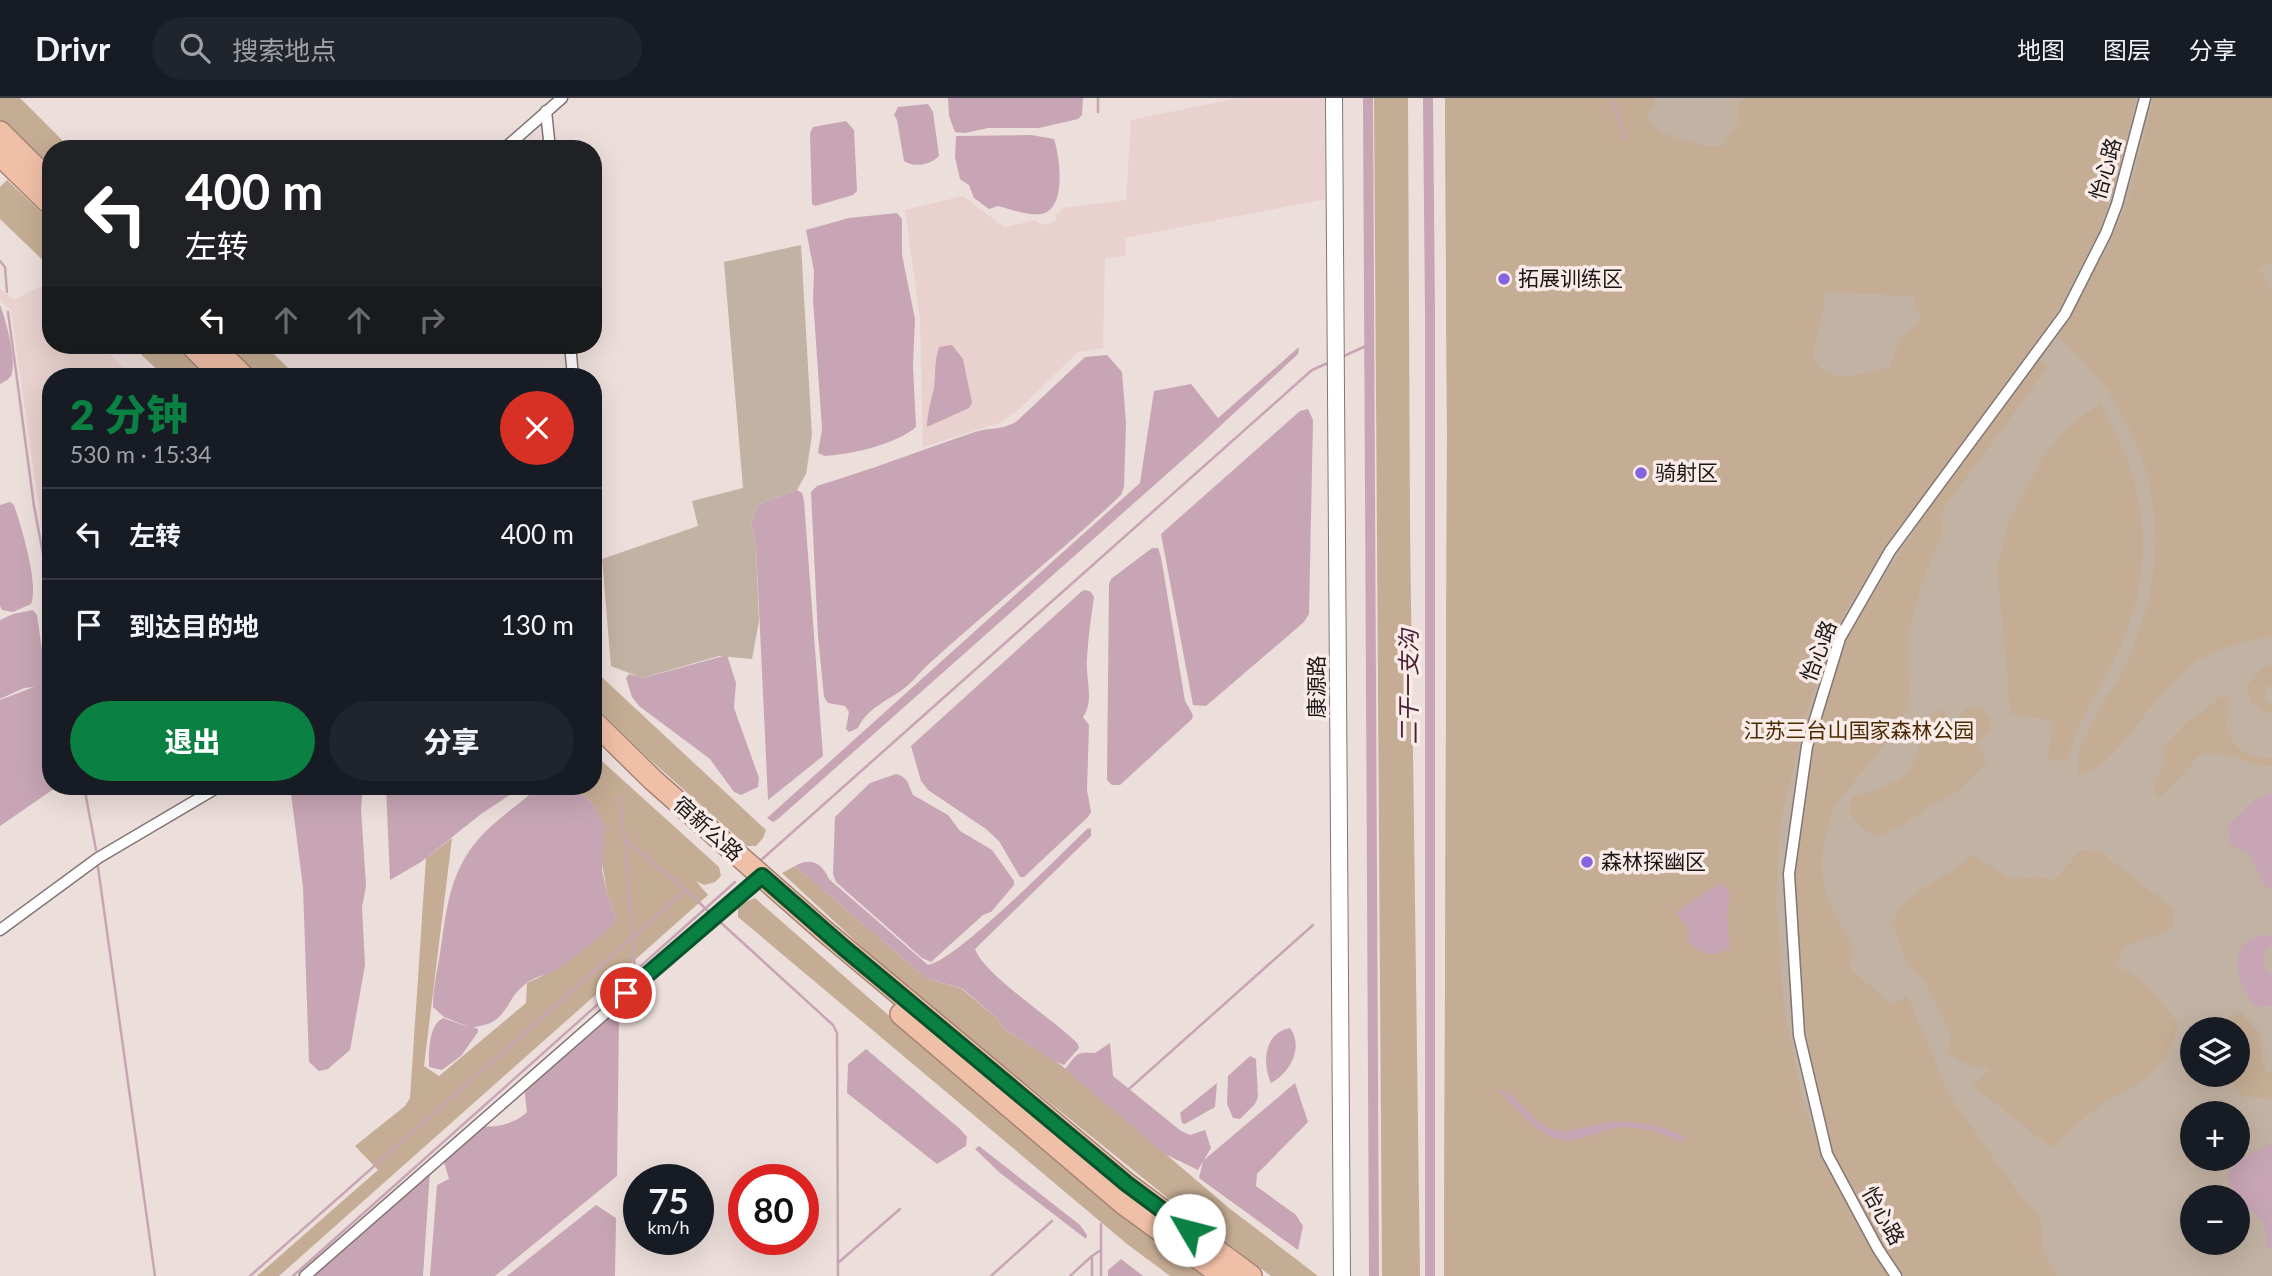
<!DOCTYPE html>
<html lang="zh">
<meta charset="utf-8">
<style>
:root{--surface:#171b24;--page:#20242c;--text:#f1f3f6;--muted:#9ea1a6;--line:#363941;--accent:#0b8043}
body{margin:0;font-family:Lato,"Noto Sans SC",sans-serif;background:var(--page);color:var(--text);height:100vh;display:flex;flex-direction:column;font-size:26px;white-space:nowrap}
*{box-sizing:border-box;margin:0}
p{font-size:23px;color:var(--muted)}
.icon{flex:none;width:38px;height:38px;fill:none;stroke:currentColor;stroke-width:2;stroke-linecap:round;stroke-linejoin:round}
.map{position:relative;flex:1;overflow:hidden}
.panel{position:absolute;left:42px;top:270px;width:560px;height:427px;display:flex;flex-direction:column;background:var(--surface);border-radius:28px;box-shadow:0 7px 28px #0002}
.panel>*{flex:none}
.guide{position:absolute;left:42px;top:42px;width:560px;height:214px;border-radius:28px;box-shadow:0 7px 28px #0002;background:#202124;color:#fff;overflow:hidden}
.controls{position:absolute;left:2180px;top:919px;display:grid;gap:14px}
.controls a{display:grid;place-items:center;width:70px;height:70px;border-radius:50%;background:var(--surface);box-shadow:0 7px 28px #0002;font-size:35px}
.speed{position:absolute;left:623px;top:1066px;display:flex;gap:14px;font-size:35px;font-weight:700;text-align:center}
.speed>*{display:grid;place-content:center;width:91px;height:91px;border-radius:50%;background:var(--surface);box-shadow:0 7px 28px #0002;line-height:1}
.speed small{font-size:18px;font-weight:400}
.speed .limit{border:10px solid #d22;background:#fff;color:#111}
.pin{position:absolute;display:grid;place-items:center;width:60px;height:60px;color:#fff;margin:-30px;border:4px solid #fff;border-radius:50%;box-shadow:0 2px 7px #0007}
.me{position:absolute;width:77px;margin:-38px;rotate:307deg;stroke-linejoin:round;filter:drop-shadow(0 0 5px #0008)}
.turn{display:flex;align-items:center;gap:24px;height:147px;padding:0 28px;font-size:32px}
.turn .icon{width:91px;height:91px;stroke-width:2.5}
.turn b{display:block;font-size:49px;line-height:60px}
.lanes{display:flex;align-items:center;height:66px;padding:0 28px;background:#0003;justify-content:center;gap:35px;direction:ltr}
.lanes .off{opacity:.35}
.round{display:grid;place-items:center;flex:none;width:74px;height:74px;border-radius:37px;background:var(--page)}
.headline{display:flex;align-items:center;justify-content:space-between;height:119px;padding:0 28px}
h1{font-size:42px;font-weight:800;line-height:52px;color:var(--accent)}
.action{display:flex;gap:14px;margin-top:auto;padding:14px 28px}
.action a{flex:1;height:80px;border-radius:42px;background:var(--accent);color:#fff;font-size:28px;font-weight:800;line-height:80px;text-align:center}
.action a+a{background:var(--page);color:var(--text)}
ul{padding:0;list-style:none}
li{display:flex;align-items:center;gap:21px;height:91px;padding:0 28px;border-top:2px solid var(--line)}
li div{flex:1}
li b{display:block;font-size:26px}
li em{font-style:normal}
header{display:flex;align-items:center;gap:42px;box-sizing:border-box;height:98px;padding:0 35px;background:var(--surface);border-bottom:2px solid var(--line)}
header strong{font-size:33px}
nav{display:flex;gap:38px;margin-inline-start:auto;font-size:24px}
.search{width:490px;height:63px;background:var(--page);display:flex;align-items:center;gap:18px;box-sizing:border-box;padding:0 24px;border-radius:38px;color:var(--muted);font-size:26px}
.map>svg:first-child{display:block}
.built{fill:#e8d1ce}
.green{fill:#c2b2a3;fill-rule:evenodd}
.forest{fill:#c5ac94;fill-rule:evenodd}
.water{fill:#c7a5b4}
.lines{fill:none;stroke-linecap:round;stroke-linejoin:round}
.stream{stroke:#c7a5b4;stroke-width:2.5}
.canal{stroke:#c7a5b4;stroke-width:10}
.street-casing{stroke:#837674;stroke-width:13}
.secondary-casing{stroke:#837674;stroke-width:18}
.highway-casing{stroke:#a68475;stroke-width:24}
.street{stroke:#fff;stroke-width:10}
.secondary{stroke:#fff;stroke-width:16}
.highway{stroke:#f0bfa7;stroke-width:21}
.route-casing{stroke:#07532c;stroke-width:18}
.route{stroke:#0b8043;stroke-width:12}
.poi-dot{fill:#8564e0;stroke:#f9ebe8;stroke-width:2.5}
.labels{text-anchor:middle;stroke-width:7;stroke-linejoin:round;paint-order:stroke}
.street-label{font-size:21px;fill:#1c1717;stroke:#f9ebe8}
.poi-label{font-size:21px;fill:#1c1717;stroke:#f9ebe8;text-anchor:start}
.park-label{font-size:21px;fill:#4b2a00;stroke:#f9ebe8}
.water-label{font-size:23px;font-style:italic;fill:#4c2037;stroke:#f9ebe8}
</style>
<header>
<strong>Drivr</strong>
<div class="search"><svg class="icon" aria-label="search" viewBox="0 0 24 24"><circle cx="10" cy="10" r="6"/><path d="M15 15l6 6"/></svg>搜索地点</div>
<nav><a>地图</a><a>图层</a><a>分享</a></nav>
</header>
<div class="map">
<svg width="2272" height="1178" viewBox="0 0 2272 1178">
<rect width="100%" height="100%" fill="#ecdedb"/>
<!-- built -->
<g class="built">
<polygon points="1239,0 1325,0 1325,101 1125,140 1126,157 1105,161 1103,250 1078,254 1018,312 1002,324 923,349 920,220 905,112 963,98 1004,129 1036,122 1038,125 1047,127 1057,121 1055,117 1064,110 1126,102 1131,22"/>
<polygon points="41,188 51,198 51,247 100,247 132,278 51,278 51,435 43,439 11,212 0,202 0,191 14,202"/>
</g>
<!-- green -->
<g class="green">
<path d="M 1445,0 L 2272,0 L 2272,1178 L 1444,1178 L 1447,335 ZM 2193,931 L 2238,931 L 2238,976 L 2193,976 ZM 2193,1015 L 2238,1015 L 2238,1060 L 2193,1060 ZM 2193,1099 L 2238,1099 L 2238,1144 L 2193,1144 Z"/>
<polygon points="801,147 812,337 806,376 797,392 759,406 751,424 756,447 759,523 752,561 719,558 642,580 611,568 602,461 698,428 692,403 743,390 724,164"/>
</g>
<!-- forest -->
<g class="forest">
<polygon points="0,0 20,0 71,51 51,51 51,72 0,23"/>
<polygon points="1374,0 1408,0 1410,430 1420,1178 1382,1178"/>
<path d="M 1445,0 L 1654,0 L 1655,6 L 1648,14 C 1649,20 1649,25 1654,29 C 1666,39 1707,51 1723,48 L 1730,34 L 1739,25 L 1737,10 L 1744,0 L 2136,0 L 2113,91 L 2098,135 L 2052,222 L 1881,455 L 1845,513 L 1829,551 L 1807,613 L 1780,726 L 1776,803 L 1784,911 L 1804,1008 L 1826,1067 L 1889,1178 L 1444,1178 L 1447,335 ZM 1825,194 L 1913,198 L 1920,218 L 1920,224 L 1902,239 L 1889,269 C 1866,274 1839,287 1819,269 C 1815,265 1813,260 1813,255 C 1816,234 1825,215 1825,194 Z"/>
<path d="M 2154,0 L 2272,0 L 2272,165 L 2259,170 L 2272,194 L 2272,538 C 2246,543 2212,550 2191,568 C 2180,577 2170,587 2160,598 C 2136,624 2115,665 2080,677 C 2068,651 2114,591 2126,567 C 2134,550 2141,529 2146,511 C 2160,465 2158,409 2143,363 C 2136,341 2116,301 2101,283 C 2088,266 2071,253 2057,236 L 2110,146 L 2128,102 Z"/>
<polygon points="7,82 51,124 51,170 0,121 0,89"/>
<polygon points="131,247 176,247 209,278 164,278"/>
<polygon points="227,247 265,247 296,278 259,278"/>
<polygon points="2039,261 2048,269 1940,415 1943,430 1938,447 1925,476 1907,536 1909,593 1907,612 1895,634 1834,708 1823,747 1822,771 1826,800 1853,849 1850,870 1893,908 1907,897 1949,997 2021,1099 2041,1121 2043,1152 2057,1178 1903,1178 1870,1126 1831,1050 1804,933 1794,777 1811,649 1848,536 1934,402"/>
<path d="M 2100,305 C 2149,390 2158,466 2117,556 C 2107,578 2095,597 2084,618 C 2077,632 2072,648 2066,663 L 2048,662 L 2053,623 L 2011,616 L 1997,469 L 2009,425 L 2042,361 L 2066,331 Z"/>
<path d="M 2272,566 L 2272,588 L 2268,588 L 2263,600 L 2272,607 L 2272,616 L 2262,613 L 2250,603 L 2248,588 C 2254,580 2261,568 2272,566 Z"/>
<polygon points="593,571 766,732 763,740 756,748 747,748 647,659 593,606"/>
<path d="M 2221,598 L 2229,599 C 2229,608 2226,618 2227,627 C 2230,652 2250,659 2272,661 L 2272,668 L 2258,667 L 2234,659 L 2206,654 L 2198,659 L 2161,699 L 2154,696 L 2156,681 L 2164,667 L 2164,649 L 2188,623 L 2201,616 Z"/>
<polygon points="1967,610 1979,610 1990,619 1990,633 1978,644 1987,665 1953,697 1927,710 1902,728 1878,738 1863,731 1849,714 1852,699 1876,693 1903,679 1916,662 1920,643 1933,615 1944,612 1952,627"/>
<polygon points="593,655 719,769 721,778 715,784 704,787 696,783 708,797 279,1178 257,1178 378,1072 355,1048 405,1008 410,1000 426,760 452,740 424,968 439,978 526,905 527,885 555,872 616,819 607,795 592,705 573,688 593,688"/>
<path d="M 2081,752 L 2101,754 L 2172,810 L 2174,828 C 2159,838 2141,841 2124,848 L 2115,867 L 2141,881 L 2178,924 C 2176,948 2158,972 2138,986 C 2125,995 2109,1000 2096,1010 C 2081,1022 2067,1037 2052,1050 L 1972,987 L 1991,972 L 1961,964 L 1948,955 L 1951,935 L 1925,884 L 1908,868 L 1892,824 C 1897,817 1902,807 1908,802 C 1928,784 1953,776 1972,757 L 2013,782 L 2035,779 L 2054,782 Z"/>
<polygon points="795,768 926,880 962,891 998,921 1005,932 1061,967 1229,1110 1318,1178 1271,1178 1189,1117 902,886 782,775"/>
<polygon points="755,800 886,915 1114,1106 1211,1178 1170,1178 1127,1146 738,819 738,810 743,805"/>
<polygon points="2240,914 2260,936 2261,957 2266,973 2272,974 2272,1001 2241,998 2227,977 2238,976 2238,931 2205,931 2205,926 2227,921"/>
</g>
<!-- water -->
<g class="water">
<polygon points="948,0 1083,0 1082,17 1078,21 1039,30 988,30 965,35 955,34 949,18"/>
<path d="M 928,6 L 933,14 L 939,58 C 930,67 915,70 904,63 L 897,22 L 894,17 L 898,9 Z"/>
<polygon points="846,23 854,32 857,93 853,97 815,108 812,106 810,35 813,29"/>
<path d="M 1031,37 L 1054,41 C 1060,59 1067,112 1041,116 C 1026,118 1012,111 998,108 L 989,111 L 974,100 L 969,87 L 960,81 L 955,59 L 956,38 Z"/>
<path d="M 897,115 L 902,121 L 902,157 L 915,221 L 913,268 L 916,329 C 895,347 852,356 825,358 L 818,355 L 822,331 L 813,201 L 814,173 L 806,132 L 849,120 Z"/>
<path d="M 0,207 C 6,222 16,260 12,275 C 11,281 5,283 0,286 Z"/>
<path d="M 952,247 L 963,261 L 972,305 L 969,310 L 927,329 C 927,315 931,304 934,290 C 936,276 934,263 939,249 Z"/>
<polygon points="1299,249 1298,256 1204,343 778,721 773,724 767,720 1140,385 1154,293 1191,286 1218,320"/>
<path d="M 1107,257 L 1122,274 L 1126,325 L 1124,389 L 1121,397 C 1061,454 995,506 932,563 C 923,571 915,581 906,589 C 888,603 868,609 858,630 L 849,634 L 846,631 L 849,614 L 845,608 L 828,605 L 824,599 L 818,538 L 811,394 L 817,388 C 870,372 922,352 975,334 C 990,329 999,333 1016,324 L 1085,259 Z"/>
<polygon points="1308,311 1313,322 1309,516 1304,524 1206,608 1193,607 1161,436 1300,313"/>
<polygon points="797,392 802,395 804,403 823,658 768,702 756,447 751,424 759,406"/>
<path d="M 10,404 L 14,407 C 21,428 39,486 31,506 L 13,514 L 2,512 L 0,508 L 0,407 Z"/>
<polygon points="1152,450 1158,450 1161,459 1185,603 1193,617 1192,621 1120,687 1112,687 1107,682 1109,486 1111,481"/>
<path d="M 1086,492 L 1091,494 L 1094,499 C 1091,519 1088,540 1087,560 C 1085,580 1095,602 1083,619 L 1089,627 L 1087,692 L 1091,714 L 1088,719 L 1024,779 L 1020,779 L 999,743 L 986,731 L 928,692 L 921,683 L 911,648 L 1082,493 Z"/>
<polygon points="33,512 37,517 46,580 41,587 45,586 51,597 51,688 58,688 0,728 0,602 34,589 24,590 0,601 0,522 13,516"/>
<polygon points="727,557 736,585 734,610 759,680 758,689 741,697 734,694 710,661 639,608 632,599 626,580 629,576 643,580"/>
<polygon points="896,676 902,678 907,683 913,697 948,717 960,733 992,752 1014,783 1014,787 991,814 983,817 931,864 922,860 836,784 833,776 835,719 870,685"/>
<polygon points="290,688 363,688 361,711 366,788 362,809 365,867 350,952 328,971 319,973 309,964 303,789"/>
<polygon points="386,688 523,688 481,716 421,764 390,782"/>
<path d="M 543,688 L 573,688 L 592,705 L 605,727 L 602,772 L 607,795 L 616,819 L 613,828 C 595,842 577,859 557,871 C 548,877 537,878 528,884 C 503,901 510,926 473,929 L 478,931 L 478,934 L 461,958 L 442,972 L 429,969 C 429,954 428,928 443,920 L 472,930 L 444,919 L 433,909 C 433,890 437,874 440,855 C 446,817 448,782 472,749 C 488,727 516,709 536,691 Z"/>
<polygon points="2272,694 2272,793 2264,786 2249,756 2230,746 2228,727 2254,702"/>
<path d="M 1091,730 L 1091,738 L 975,851 C 984,877 1056,923 1078,946 L 1079,950 L 1064,967 L 1056,964 L 1005,932 L 998,921 L 963,891 L 926,880 L 795,768 C 811,759 822,765 829,781 L 928,867 C 957,862 1060,757 1087,731 Z"/>
<path d="M 1720,785 L 1730,795 L 1727,819 L 1730,850 C 1713,860 1704,857 1689,845 L 1687,828 L 1676,814 Z"/>
<path d="M 2272,837 L 2272,849 L 2267,849 L 2264,860 L 2265,870 L 2272,875 L 2272,908 L 2257,909 C 2233,886 2225,834 2272,837 Z"/>
<path d="M 615,911 L 619,919 L 617,1078 L 495,1178 L 430,1178 L 437,1087 L 449,1081 L 443,1061 L 481,1027 C 493,1032 518,1024 527,1014 L 524,989 Z"/>
<path d="M 1290,930 C 1304,949 1290,975 1271,985 C 1262,965 1264,935 1290,930 Z"/>
<path d="M 1110,945 L 1113,978 L 1181,1033 L 1190,1037 L 1205,1032 L 1211,1050 L 1204,1062 L 1295,985 L 1308,1024 L 1257,1076 L 1256,1088 L 1296,1117 L 1303,1128 L 1298,1152 L 1199,1080 L 1203,1063 L 1198,1072 L 1165,1056 L 1065,971 C 1078,955 1076,954 1095,955 Z"/>
<polygon points="866,951 960,1031 967,1039 966,1048 937,1066 847,995 848,966"/>
<polygon points="1250,958 1256,961 1258,999 1255,1006 1240,1021 1233,1020 1227,1006 1228,978"/>
<polygon points="1217,985 1215,1009 1185,1026 1182,1025 1180,1015"/>
<path d="M 1496,991 C 1524,999 1529,1024 1552,1031 C 1567,1036 1578,1030 1594,1027 C 1624,1020 1655,1024 1683,1038 L 1684,1045 C 1661,1034 1636,1026 1611,1031 C 1594,1035 1576,1046 1558,1041 C 1535,1035 1514,1007 1496,991 Z"/>
<path d="M 2272,1045 L 2272,1151 L 2266,1149 C 2272,1108 2233,1118 2227,1076 L 2237,1063 Z"/>
<polygon points="979,1048 1080,1127 1087,1137 1086,1141 1000,1075 975,1051"/>
<polygon points="430,1073 423,1178 309,1178"/>
<polygon points="596,1107 616,1120 615,1178 507,1178"/>
<polygon points="1121,1161 1143,1178 1108,1178 1108,1172"/>
</g>
<g class="lines">
<!-- stream -->
<g class="stream">
<polyline points="1098,0 1098,14"/>
<polyline points="1612,0 1626,42"/>
<polyline points="0,163 5,169 7,194"/>
<polyline points="8,214 34,408 51,498"/>
<polyline points="1344,258 1370,246"/>
<polyline points="84,688 96,752"/>
<polyline points="619,699 625,742 635,873"/>
<polyline points="625,742 686,792 708,813"/>
<polyline points="760,763 1312,272 1328,265"/>
<polyline points="98,769 155,1178"/>
<polyline points="719,823 833,927 837,935 838,1178"/>
<polyline points="1129,991 1313,827"/>
<polyline points="1101,1126 1101,1178"/>
<polyline points="839,1164 900,1111"/>
<polyline points="250,1178 686,792"/>
<polyline points="293,1178 735,784"/>
<polyline points="991,1178 1052,1123"/>
<polyline points="1070,1178 1092,1158"/>
<polyline points="1092,1178 1092,1158 1101,1152"/>
</g>
<!-- canal -->
<g class="canal">
<polyline points="1368,0 1374,1178"/>
<polyline points="1428,0 1430,213 1430,1178"/>
</g>
<defs>
<g id="street">
<polyline points="546,13 550,51"/>
<polyline points="504,51 562,0"/>
<polyline points="570,247 573,278"/>
<polyline points="593,478 593,483"/>
<polyline points="0,832 98,760 220,688"/>
<polyline points="305,1178 762,778"/>
<polyline points="1896,1178 1878,1151 1827,1056 1799,937 1789,776 1807,648 1840,540 1890,453 2065,216 2106,135 2117,106 2145,0"/>
</g>
<polyline id="secondary" points="1334,0 1342,1178"/>
<g id="highway">
<polyline points="0,34 51,85"/>
<polyline points="0,57 51,107"/>
<polyline points="191,247 222,278"/>
<polyline points="212,247 243,278"/>
<polyline points="593,623 653,682 823,832 1127,1086 1251,1178"/>
<polyline points="901,916 1124,1106 1223,1178"/>
</g>
</defs>
<!-- street casing -->
<use href="#street" class="street-casing"/>
<!-- secondary casing -->
<use href="#secondary" class="secondary-casing"/>
<!-- highway casing -->
<use href="#highway" class="highway-casing"/>
<!-- street -->
<use href="#street" class="street"/>
<!-- secondary -->
<use href="#secondary" class="secondary"/>
<!-- highway -->
<use href="#highway" class="highway"/>
</g>
<g class="lines">
<defs>
<polyline id="route" points="626,895 762,778 843,849 1127,1086 1189,1132"/>
</defs>
<!-- route casing -->
<use href="#route" class="route-casing"/>
<!-- route -->
<use href="#route" class="route"/>
</g>
<!-- markers -->
<g class="poi-dot">
<circle cx="1504" cy="181" r="7"/>
<circle cx="1641" cy="375" r="7"/>
<circle cx="1587" cy="764" r="7"/>
</g>
<g class="labels">
<!-- street labels -->
<g class="street-label">
<text transform="translate(2106 71) rotate(-74)" y="7">怡心路</text>
<text transform="translate(1819 553) rotate(-69)" y="7">怡心路</text>
<text transform="translate(1317 589) rotate(-90)" y="7">康源路</text>
<text transform="translate(708 731) rotate(42)" y="7">宿新公路</text>
<text transform="translate(1883 1118) rotate(61)" y="7">怡心路</text>
</g>
<!-- poi labels -->
<g class="poi-label">
<text x="1518" y="188">拓展训练区</text>
<text x="1655" y="382">骑射区</text>
<text x="1601" y="771">森林探幽区</text>
</g>
<!-- park labels -->
<g class="park-label">
<text x="1859" y="640">江苏三台山国家森林公园</text>
</g>
<!-- water labels -->
<g class="water-label">
<text transform="translate(1409 589) rotate(-90)" y="8">二干一支沟</text>
</g>
</g>
</svg>
<div class="controls">
<a><svg class="icon" aria-label="layers" viewBox="0 0 24 24"><path d="M12 4l9 5-9 5-9-5zM3 14l9 5 9-5"/></svg></a>
<a>+</a>
<a>−</a>
</div>
<div class="speed"><div>75<small>km/h</small></div><div class="limit">80</div></div>
<div class="pin" style="left:626px;top:895px;background:#d93025"><svg class="icon" aria-label="arrive" viewBox="0 0 24 24"><path d="M6 21V4h12l-3 4 3 4H6"/></svg></div>
<svg class="me" style="left:1189px;top:1132px" viewBox="-20 -20 40 40"><circle r="19" fill="#fff"/><path d="M0-13L10 11 0 6-10 11z" fill="#0b8043"/></svg>
<div class="guide">
<div class="turn"><svg class="icon" aria-label="left" viewBox="0 0 24 24"><path d="M17 20v-9H6M10 6l-5 5 5 5"/></svg><div><b>400 m</b>左转</div></div>
<div class="lanes"><svg class="icon" aria-label="left" viewBox="0 0 24 24"><path d="M17 20v-9H6M10 6l-5 5 5 5"/></svg><svg class="icon off" aria-label="ahead" viewBox="0 0 24 24"><path d="M12 20V5M6 11l6-6 6 6"/></svg><svg class="icon off" aria-label="ahead" viewBox="0 0 24 24"><path d="M12 20V5M6 11l6-6 6 6"/></svg><svg class="icon off" aria-label="right" viewBox="0 0 24 24"><path d="M7 20v-9h11M14 6l5 5-5 5"/></svg></div>
</div>
<section class="panel">
<div class="headline"><div><h1>2 分钟</h1><p>530 m · 15:34</p></div><a class="round" style="background:#d93025;color:#fff"><svg class="icon" aria-label="close" viewBox="0 0 24 24"><path d="M6 6l12 12M18 6L6 18"/></svg></a></div>
<ul>
<li><svg class="icon" aria-label="left" viewBox="0 0 24 24"><path d="M17 20v-9H6M10 6l-5 5 5 5"/></svg><div><b>左转</b></div><em>400 m</em></li>
<li><svg class="icon" aria-label="arrive" viewBox="0 0 24 24"><path d="M6 21V4h12l-3 4 3 4H6"/></svg><div><b>到达目的地</b></div><em>130 m</em></li>
</ul>
<div class="action"><a>退出</a><a>分享</a></div>
</section>
</div>
